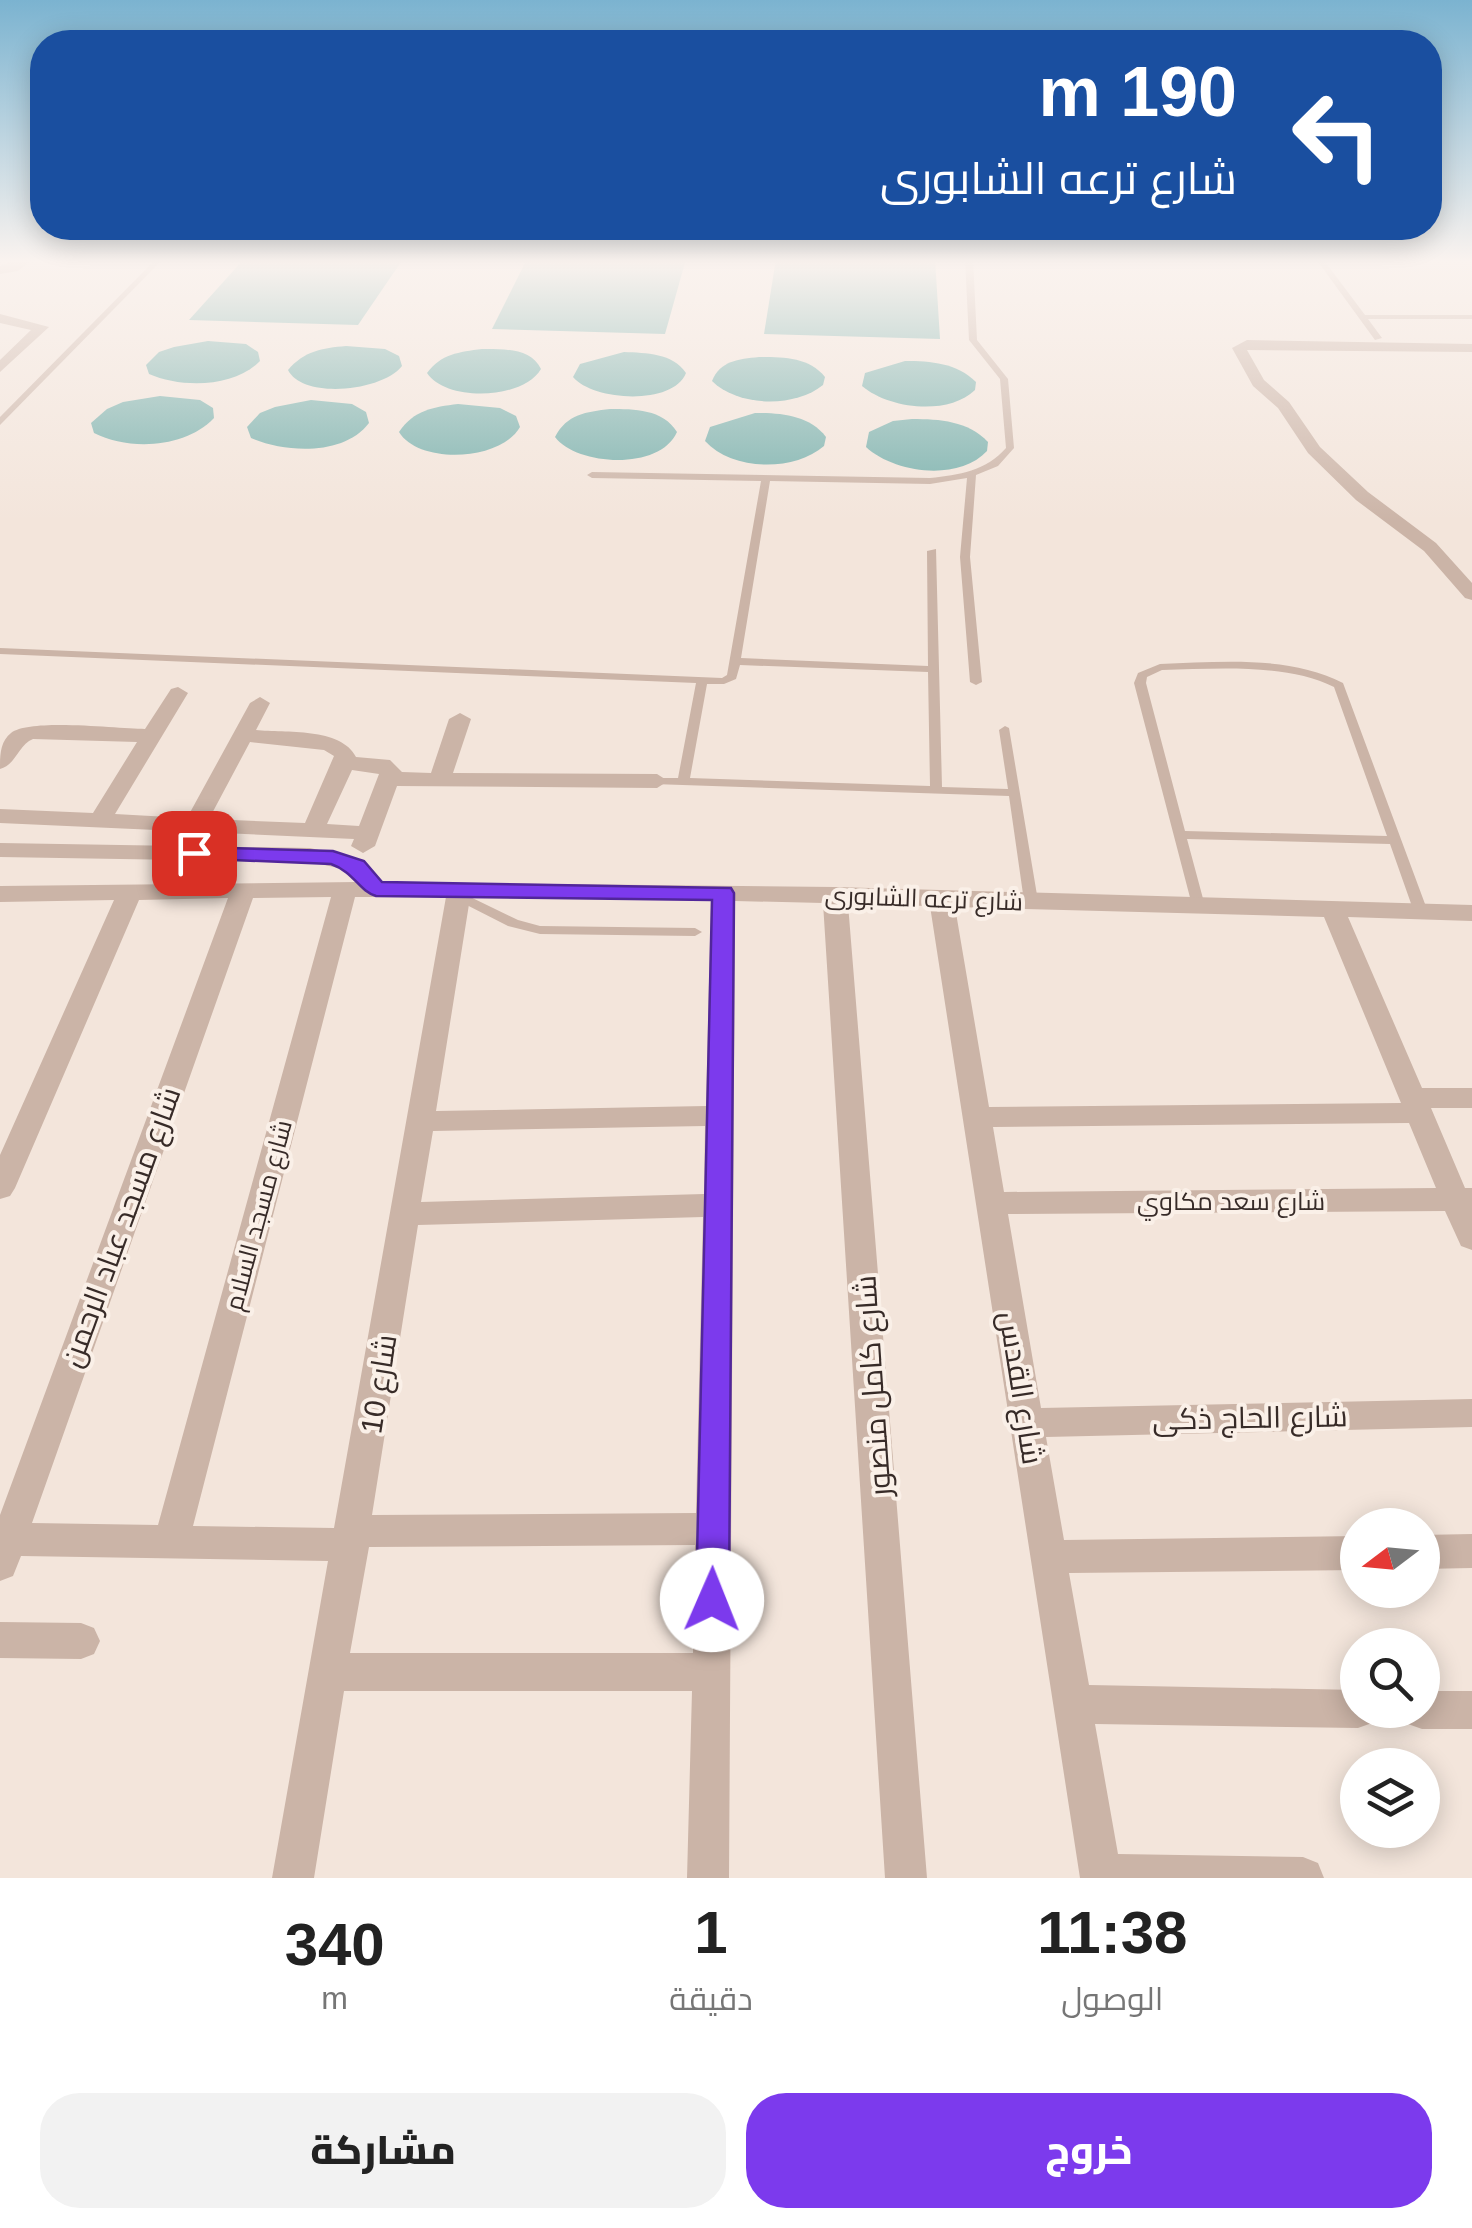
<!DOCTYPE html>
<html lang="ar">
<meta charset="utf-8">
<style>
:root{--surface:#fff;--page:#f2f2f2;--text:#222;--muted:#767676;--accent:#7c3aed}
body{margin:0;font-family:Arial,Cairo,sans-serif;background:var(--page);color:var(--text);direction:rtl;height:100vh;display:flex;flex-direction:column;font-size:38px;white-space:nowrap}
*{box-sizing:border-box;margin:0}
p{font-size:32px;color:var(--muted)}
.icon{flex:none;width:55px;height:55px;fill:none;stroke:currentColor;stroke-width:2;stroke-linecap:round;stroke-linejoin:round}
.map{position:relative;height:1878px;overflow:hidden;direction:ltr}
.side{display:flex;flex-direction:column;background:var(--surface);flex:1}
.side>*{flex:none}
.guide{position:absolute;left:30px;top:30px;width:1412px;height:210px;border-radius:40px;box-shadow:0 5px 25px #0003;direction:rtl;background:#1a4fa0;color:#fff;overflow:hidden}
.needle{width:65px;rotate:254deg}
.fabs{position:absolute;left:1340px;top:1508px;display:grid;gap:20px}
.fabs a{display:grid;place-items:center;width:100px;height:100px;border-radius:50%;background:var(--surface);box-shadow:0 5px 25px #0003;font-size:50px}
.pin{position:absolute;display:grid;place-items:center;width:85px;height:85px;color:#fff;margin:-42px;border-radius:20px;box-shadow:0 5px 15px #0006}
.me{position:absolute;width:110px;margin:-55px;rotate:1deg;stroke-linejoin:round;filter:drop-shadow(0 0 8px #0008)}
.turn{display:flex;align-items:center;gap:35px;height:210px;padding:0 40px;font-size:45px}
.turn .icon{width:130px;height:130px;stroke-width:2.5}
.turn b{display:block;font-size:70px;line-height:85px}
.eta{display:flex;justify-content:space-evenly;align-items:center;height:170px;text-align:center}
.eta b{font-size:60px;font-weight:800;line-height:70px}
.action{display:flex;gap:20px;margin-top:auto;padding:20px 40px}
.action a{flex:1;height:115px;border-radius:40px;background:var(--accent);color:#fff;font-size:40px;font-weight:800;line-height:115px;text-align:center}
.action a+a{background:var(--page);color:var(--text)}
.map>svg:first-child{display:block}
.water{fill:#79b1ad}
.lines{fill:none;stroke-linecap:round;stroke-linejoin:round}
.service{fill:#cbb4a7;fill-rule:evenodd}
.minor{fill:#cbb4a7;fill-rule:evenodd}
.route{fill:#7c3aed;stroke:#51269a;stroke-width:2.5}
.labels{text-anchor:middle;stroke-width:8;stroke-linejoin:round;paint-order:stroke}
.street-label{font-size:25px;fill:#372b28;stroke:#faf0e8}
.near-street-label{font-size:30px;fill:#372b28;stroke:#faf0e8}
</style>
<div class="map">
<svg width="1472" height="1878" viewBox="0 0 1472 1878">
<rect width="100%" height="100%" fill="#f3e5db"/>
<!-- water -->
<g class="water">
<polygon points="244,259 403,259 358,325 189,320"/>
<polygon points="527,259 686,259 665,334 492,329"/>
<polygon points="776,259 935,259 940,339 764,334"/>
<path d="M 208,341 L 246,344 L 258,352 L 260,361 C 234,388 181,388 149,374 L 146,365 L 159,352 L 174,347 Z"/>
<path d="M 346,346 L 385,349 L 399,356 L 402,366 C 383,391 303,400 288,370 C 304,351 322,348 346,346 Z"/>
<path d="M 482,349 C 503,349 531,348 541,369 C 523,400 446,402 427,373 C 441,354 459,352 482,349 Z"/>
<path d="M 624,352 C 646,353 673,353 686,373 C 673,406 593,401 573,377 L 580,364 Z"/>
<path d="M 759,357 C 783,357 809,357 825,377 L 823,385 C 795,408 738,407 712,381 C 720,361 738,359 759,357 Z"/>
<path d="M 905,361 C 931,361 957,363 976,382 L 975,390 C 948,416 889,409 862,386 L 865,373 Z"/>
<path d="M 160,396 L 200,400 L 213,408 L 214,418 C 186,448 129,451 94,433 L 91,423 L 107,409 L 123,402 Z"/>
<path d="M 311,400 L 352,404 L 366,412 L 369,423 C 344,456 285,453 251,438 L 247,427 L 260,413 L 275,407 Z"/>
<path d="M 458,404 L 500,408 L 516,416 L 520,427 C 501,461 419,465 399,432 C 414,410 433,407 458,404 Z"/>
<path d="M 610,409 C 634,409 663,409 677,432 C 660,471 577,466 555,437 C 567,414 586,412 610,409 Z"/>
<path d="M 755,413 C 781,413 809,415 826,437 L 824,446 C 794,472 732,471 705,441 L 710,427 Z"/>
<path d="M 912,419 C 940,419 968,421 988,442 L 987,451 C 958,482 894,473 866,447 L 869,432 L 893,421 Z"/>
</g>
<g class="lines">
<!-- service -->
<g class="service">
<polygon points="156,259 163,259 0,425 0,417"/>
<path d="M 965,259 L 973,259 L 977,340 L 1008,379 L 1014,448 L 998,466 L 976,475 L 970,557 L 982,682 L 976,685 L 970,682 L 960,557 L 967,478 L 930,484 L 770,481 L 741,658 L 928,666 L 927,551 L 936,549 L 942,787 L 1008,789 L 999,730 L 1005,726 L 1009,728 L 1038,901 L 1036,904 L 1026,904 L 1024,901 L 1009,796 L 653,784 L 651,781 L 653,778 L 678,778 L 696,683 L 0,654 L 0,648 L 722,678 L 727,675 L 761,481 L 592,478 L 587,475 L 592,472 L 930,478 C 959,475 986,471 1006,448 L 1000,379 L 969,340 ZM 740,665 L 928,672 L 930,786 L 690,778 L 707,684 L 724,684 L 736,679 Z"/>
<polygon points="1316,259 1323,259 1365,315 1472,315 1472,319 1368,319 1382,338 1375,340"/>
<path d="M 1160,664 C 1219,662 1289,655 1343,683 L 1428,912 L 1426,915 L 1421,916 L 1414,912 L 1390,844 L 1187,839 L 1205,906 L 1198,910 L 1193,909 L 1134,683 L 1138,673 ZM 1162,670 C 1215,669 1286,663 1334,687 L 1387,836 L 1185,831 L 1146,683 L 1147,677 Z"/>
<polygon points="458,891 518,920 540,926 695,928 702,932 695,936 540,934 508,926 453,898 451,895 453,892"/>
</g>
<!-- minor -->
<g class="minor">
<polygon points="18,259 33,259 18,271 0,274 0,266"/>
<polygon points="0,314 49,327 0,372 0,360 31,330 0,323"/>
<polygon points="1247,340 1472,344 1472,352 1247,350 1264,380 1289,402 1320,447 1368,492 1436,543 1472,583 1472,600 1465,598 1424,551 1356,500 1308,453 1278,408 1253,386 1232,348"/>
<path d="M 178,687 L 188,693 L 115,814 L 187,818 L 250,703 L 260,697 L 270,703 L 256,730 C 285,733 341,727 356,757 L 390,760 L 402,772 L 431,773 L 449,719 L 460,713 L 471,719 L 453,773 L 657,774 L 668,781 L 657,788 L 397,786 L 375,846 L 363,853 L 351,846 L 354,839 L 0,823 L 0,809 L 93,813 L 137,742 L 33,739 C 18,745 16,765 0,769 C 0,755 0,742 11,733 C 31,718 118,729 145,729 L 171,689 ZM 250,742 L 324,750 L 334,756 L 305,823 L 209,819 ZM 352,770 L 379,774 L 359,826 L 327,824 Z"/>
<path d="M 0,843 L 310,848 L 364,860 L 383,882 L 835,887 L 1472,905 L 1472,921 L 1348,917 L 1422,1088 L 1472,1088 L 1472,1108 L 1431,1108 L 1465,1188 L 1472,1188 L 1472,1250 L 1461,1246 L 1445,1211 L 1008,1214 L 1041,1408 L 1472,1399 L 1472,1427 L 1046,1437 L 1064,1540 L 1358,1536 L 1358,1570 L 1069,1573 L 1089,1685 L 1358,1690 L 1358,1710 L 1377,1710 L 1372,1723 L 1358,1728 L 1095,1724 L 1118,1854 L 1303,1857 L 1318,1863 L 1324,1878 L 1080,1878 L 930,906 L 848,904 L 927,1878 L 885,1878 L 823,903 L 735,901 L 729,1878 L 687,1878 L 692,1691 L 344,1691 L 314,1878 L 272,1878 L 328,1561 L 21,1556 L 13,1576 L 0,1581 L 0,1515 L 228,898 L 139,900 L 15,1188 L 10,1196 L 0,1199 L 0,1155 L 114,900 L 0,902 L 0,886 L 357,882 L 348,870 L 310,862 L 0,857 ZM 331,897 L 158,1525 L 32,1523 L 253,898 ZM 355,897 L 446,897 L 334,1528 L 193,1526 ZM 470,898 L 711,900 L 706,1106 L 436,1111 ZM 955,907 L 1324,917 L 1401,1103 L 989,1107 ZM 1409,1123 L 1436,1188 L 1004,1192 L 993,1127 ZM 705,1126 L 704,1194 L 421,1202 L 433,1131 ZM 703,1217 L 696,1513 L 372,1515 L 418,1225 ZM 695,1545 L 693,1653 L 350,1653 L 369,1547 Z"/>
<polygon points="1472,1534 1472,1568 1422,1569 1422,1535"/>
<polygon points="0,1622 81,1623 94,1628 100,1641 94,1654 81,1659 0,1658"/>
<polygon points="1422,1691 1472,1691 1472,1729 1422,1729 1408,1724 1403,1710 1422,1710"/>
</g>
</g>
<!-- sky -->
<linearGradient id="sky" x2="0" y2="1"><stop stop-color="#7bb3d0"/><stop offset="0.5" stop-color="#faf3ef"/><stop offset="1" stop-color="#faf3ef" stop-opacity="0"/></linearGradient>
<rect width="1472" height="522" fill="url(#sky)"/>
<!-- route -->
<path class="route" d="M 194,847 L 333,851 L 364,861 L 382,882 L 731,888 L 734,893 L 729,1600 L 724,1612 L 712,1616 L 700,1612 L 696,1600 L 712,900 L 376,896 C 359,891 354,872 331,864 L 186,858 L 183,853 Z"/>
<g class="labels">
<!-- street labels -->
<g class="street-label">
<text transform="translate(924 898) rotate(2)" y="9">شارع ترعه الشابورى</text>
<text x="1231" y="1210">شارع سعد مكاوي</text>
<text transform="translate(258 1215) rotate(-75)" y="9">شارع مسجد السلام</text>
</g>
<!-- near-street labels -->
<g class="near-street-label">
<text transform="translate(121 1227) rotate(-70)" y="10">شارع مسجد عباد الرحمن</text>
<text transform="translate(379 1384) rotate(-81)" y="10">شارع 10</text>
<text transform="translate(873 1386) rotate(-94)" y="10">شارع كامل منصور</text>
<text transform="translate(1021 1388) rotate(81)" y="10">شارع القدس</text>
<text transform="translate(1250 1418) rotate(-1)" y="10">شارع الحاج ذكى</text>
</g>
</g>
</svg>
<div class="fabs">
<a><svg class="needle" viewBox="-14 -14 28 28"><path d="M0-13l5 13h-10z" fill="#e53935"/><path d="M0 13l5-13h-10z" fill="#767676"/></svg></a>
<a><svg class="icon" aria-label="search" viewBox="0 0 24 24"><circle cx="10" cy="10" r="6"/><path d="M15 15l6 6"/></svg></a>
<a><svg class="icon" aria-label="layers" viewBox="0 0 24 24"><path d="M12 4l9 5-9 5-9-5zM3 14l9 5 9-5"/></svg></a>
</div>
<div class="pin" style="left:194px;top:853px;background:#d93025"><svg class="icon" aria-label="arrive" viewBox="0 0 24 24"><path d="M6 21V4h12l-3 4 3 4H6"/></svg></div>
<svg class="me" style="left:712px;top:1600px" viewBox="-20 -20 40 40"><circle r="19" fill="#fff"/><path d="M0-13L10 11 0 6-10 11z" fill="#7c3aed"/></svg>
<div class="guide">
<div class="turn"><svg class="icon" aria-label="left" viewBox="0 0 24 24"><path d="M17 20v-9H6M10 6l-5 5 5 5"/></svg><div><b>190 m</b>شارع ترعه الشابورى</div></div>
</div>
</div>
<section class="side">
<div class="eta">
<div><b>11:38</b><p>الوصول</p></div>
<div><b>1</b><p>دقيقة</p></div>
<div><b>340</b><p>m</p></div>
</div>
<div class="action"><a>خروج</a><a>مشاركة</a></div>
</section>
